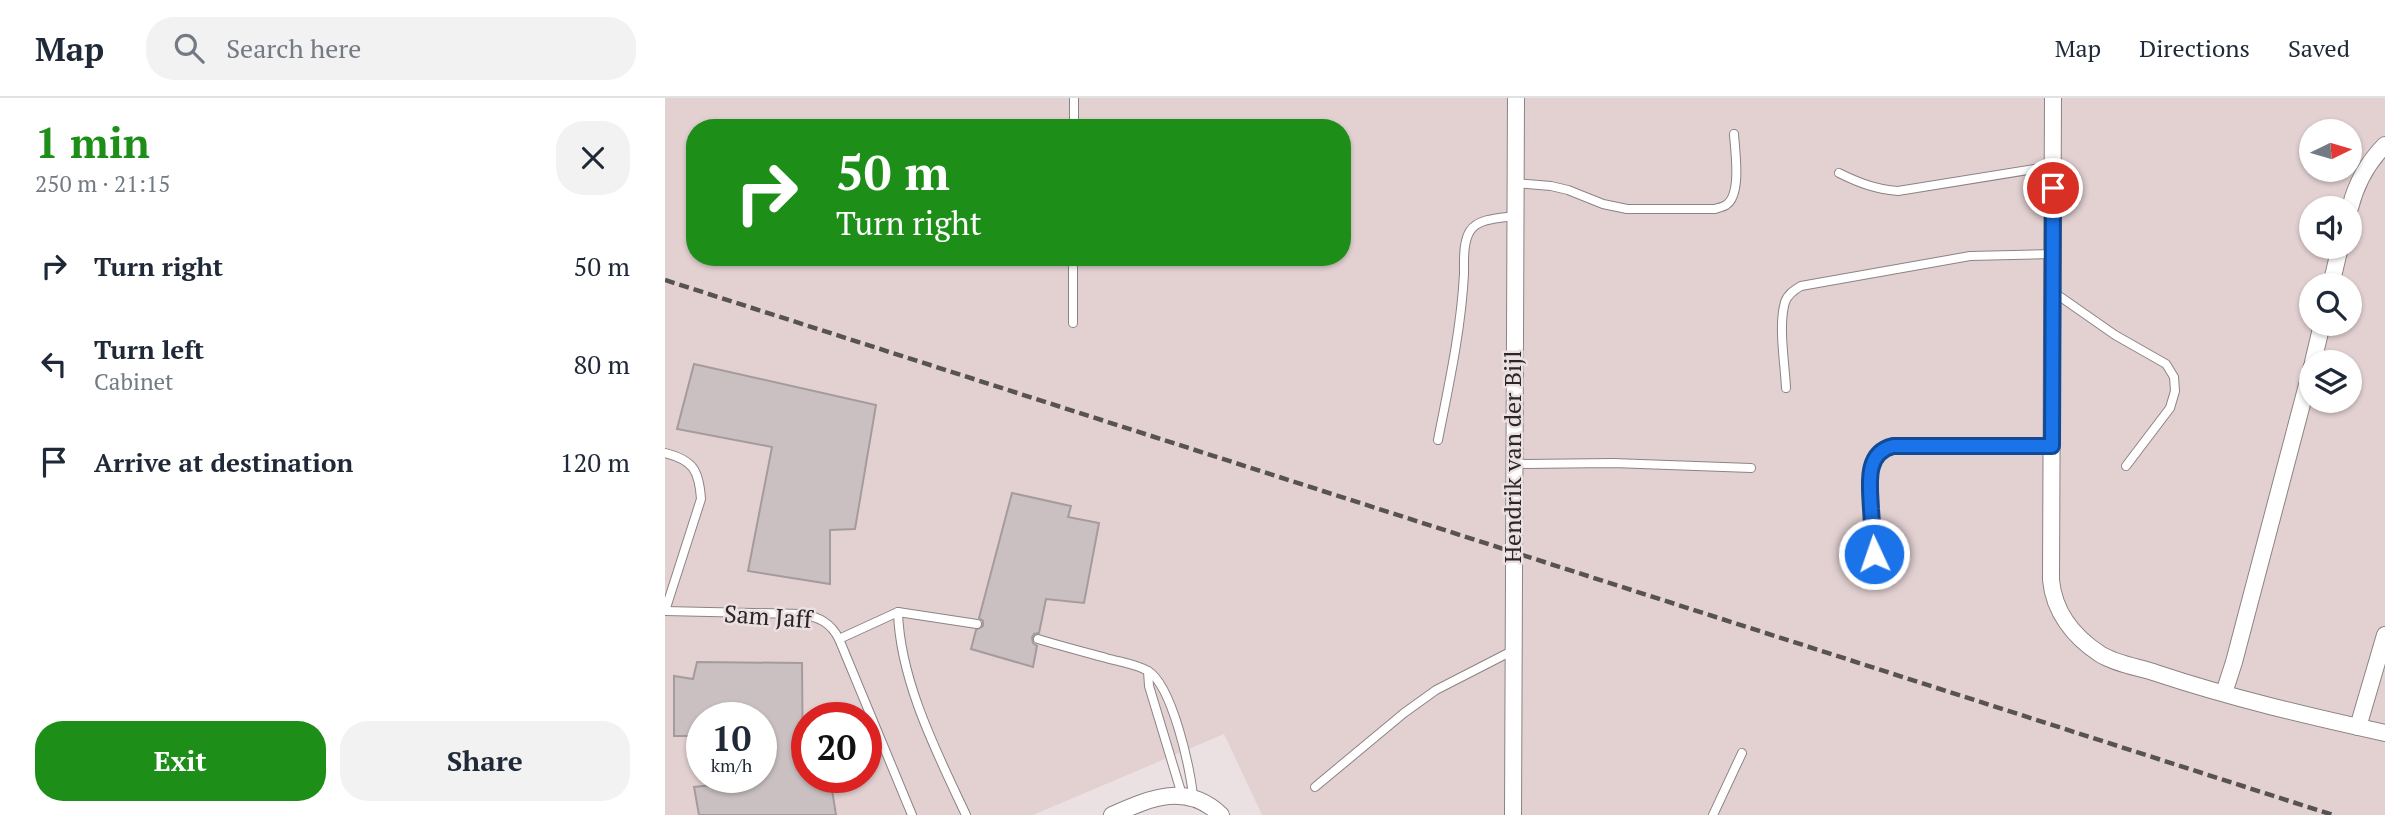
<!DOCTYPE html>
<meta charset="utf-8">
<style>
:root{--surface:#fff;--page:#f2f2f3;--text:#1f2937;--muted:#747a83;--line:#e0e1e3;--accent:#1d8f18}
body{margin:0;font-family:"PT Serif",serif;background:var(--page);color:var(--text);height:100vh;display:flex;flex-direction:column;font-size:26px;white-space:nowrap}
*{box-sizing:border-box;margin:0}
p{font-size:23px;color:var(--muted)}
.icon{flex:none;width:38px;height:38px;fill:none;stroke:currentColor;stroke-width:2;stroke-linecap:round;stroke-linejoin:round}
.map{position:relative;flex:1;overflow:hidden}
.panel{display:flex;flex-direction:column;background:var(--surface);width:665px}
.panel>*{flex:none}
.banner{position:absolute;left:21px;top:21px;width:665px;height:147px;border-radius:28px;box-shadow:0 2px 5px #0004;background:#1d8f18;color:#fff;overflow:hidden}
.needle{width:46px;rotate:85deg}
.tools{position:absolute;left:1634px;top:21px;display:grid;gap:14px}
.tools a{display:grid;place-items:center;width:63px;height:63px;border-radius:50%;background:var(--surface);box-shadow:0 2px 5px #0004;font-size:35px}
.speed{position:absolute;left:21px;top:604px;display:flex;gap:14px;font-size:35px;font-weight:700;text-align:center}
.speed>*{display:grid;place-content:center;width:91px;height:91px;border-radius:50%;background:var(--surface);box-shadow:0 2px 5px #0004;line-height:1}
.speed small{font-size:18px;font-weight:400}
.speed .limit{border:10px solid #d22;background:#fff;color:#111}
.pin{position:absolute;display:grid;place-items:center;width:60px;height:60px;color:#fff;margin:-30px;border:4px solid #fff;border-radius:50%;box-shadow:0 2px 7px #0007}
.me{position:absolute;width:77px;margin:-38px;rotate:357deg;stroke-linejoin:round;filter:drop-shadow(0 0 5px #0008)}
.turn{display:flex;align-items:center;gap:24px;height:147px;padding:0 35px;font-size:32px}
.turn .icon{width:91px;height:91px;stroke-width:2.5}
.turn b{display:block;font-size:49px;line-height:60px}
.round{display:grid;place-items:center;flex:none;width:74px;height:74px;border-radius:28px;background:var(--page)}
.headline{display:flex;align-items:center;justify-content:space-between;height:119px;padding:0 35px}
h1{font-size:42px;font-weight:700;line-height:52px;color:var(--accent)}
.button{display:flex;gap:14px;margin-top:auto;padding:14px 35px}
.button a{flex:1;height:80px;border-radius:28px;background:var(--accent);color:#fff;font-size:28px;font-weight:700;line-height:80px;text-align:center}
.button a+a{background:var(--page);color:var(--text)}
ul{padding:0;list-style:none}
li{display:flex;align-items:center;gap:21px;height:98px;padding:0 35px}
li div{flex:1}
li b{display:block;font-size:26px}
li em{font-style:normal}
header{display:flex;align-items:center;gap:42px;box-sizing:border-box;height:98px;padding:0 35px;background:var(--surface);border-bottom:2px solid var(--line)}
header strong{font-size:33px}
nav{display:flex;gap:38px;margin-inline-start:auto;font-size:24px}
.search{width:490px;height:63px;background:var(--page);display:flex;align-items:center;gap:18px;box-sizing:border-box;padding:0 24px;border-radius:28px;color:var(--muted);font-size:26px}
main{display:flex;flex:1;min-height:0}
.map>svg:first-child{display:block}
.built{fill:#e3d1d2;fill-rule:evenodd}
.building{fill:#cac0c1;stroke:#a59b9c;stroke-width:2}
.lines{fill:none;stroke-linecap:round;stroke-linejoin:round}
.lane-casing{stroke:#8d8384;stroke-width:10}
.street-casing{stroke:#8d8384;stroke-width:18}
.lane{stroke:#fff;stroke-width:8}
.street{stroke:#fff;stroke-width:16}
.rail{stroke:#585353;stroke-width:4.5;stroke-dasharray:10 5;stroke-linecap:butt}
.route-casing{stroke:#114b97;stroke-width:18}
.route{stroke:#1a73e8;stroke-width:12}
.labels{text-anchor:middle;stroke-width:5;stroke-linejoin:round;paint-order:stroke}
.street-label{font-size:24px;fill:#2b2727;stroke:#ece1e2}
</style>
<header>
<strong>Map</strong>
<div class="search"><svg class="icon" aria-label="search" viewBox="0 0 24 24"><circle cx="10" cy="10" r="6"/><path d="M15 15l6 6"/></svg>Search here</div>
<nav><a>Map</a><a>Directions</a><a>Saved</a></nav>
</header>
<main>
<section class="panel">
<div class="headline"><div><h1>1 min</h1><p>250 m · 21:15</p></div><a class="round"><svg class="icon" aria-label="close" viewBox="0 0 24 24"><path d="M6 6l12 12M18 6L6 18"/></svg></a></div>
<ul>
<li><svg class="icon" aria-label="right" viewBox="0 0 24 24"><path d="M7 20v-9h11M14 6l5 5-5 5"/></svg><div><b>Turn right</b></div><em>50 m</em></li>
<li><svg class="icon" aria-label="left" viewBox="0 0 24 24"><path d="M17 20v-9H6M10 6l-5 5 5 5"/></svg><div><b>Turn left</b><p>Cabinet</p></div><em>80 m</em></li>
<li><svg class="icon" aria-label="arrive" viewBox="0 0 24 24"><path d="M6 21V4h12l-3 4 3 4H6"/></svg><div><b>Arrive at destination</b></div><em>120 m</em></li>
</ul>
<div class="button"><a>Exit</a><a>Share</a></div>
</section>
<div class="map">
<svg width="1720" height="717" viewBox="0 0 1720 717">
<rect width="100%" height="100%" fill="#ece1e2"/>
<!-- built -->
<path class="built" d="M 0,0 L 1720,0 L 1720,717 L 597,717 L 559,636 L 368,717 L 0,717 ZM 30,30 L 677,30 L 677,159 L 30,159 ZM 1647,33 L 1685,33 L 1685,72 L 1647,72 ZM 1647,110 L 1685,110 L 1685,149 L 1647,149 ZM 1647,187 L 1685,187 L 1685,226 L 1647,226 ZM 1647,264 L 1685,264 L 1685,303 L 1647,303 ZM 37,620 L 96,620 L 96,679 L 37,679 ZM 142,620 L 201,620 L 201,679 L 142,679 Z"/>
<!-- building -->
<g class="building">
<polygon points="29,266 211,307 190,431 165,432 165,486 83,473 107,349 12,331"/>
<polygon points="347,395 406,408 403,419 434,425 419,505 381,501 374,535 369,536 367,540 368,545 372,548 368,569 306,551 311,532 318,528 318,523 314,520"/>
<polygon points="32,564 137,565 138,677 165,679 171,717 34,717 29,689 96,682 96,620 37,620 37,638 9,638 9,578 28,581"/>
</g>
<g class="lines">
<defs>
<g id="lane">
<polyline points="409,30 409,0"/>
<path d="M 1174,75 C 1194,85 1210,91 1233,93 L 1388,68"/>
<path d="M 850,85 L 886,88 L 903,92 L 938,106 L 962,111 L 1050,111 C 1053,110 1058,109 1061,107 C 1077,97 1070,53 1069,36"/>
<polyline points="1387,193 1450,237 1501,266 1509,279 1510,293 1505,310 1461,368"/>
<polyline points="408,225 408,159"/>
<path d="M 1121,290 C 1120,266 1113,228 1120,204 C 1123,196 1129,192 1136,188 L 1305,158 L 1387,156"/>
<path d="M 773,342 C 784,286 796,232 799,176 C 799,162 798,144 805,133 C 813,120 836,120 850,118"/>
<path d="M 0,355 C 28,362 34,372 36,401 L 0,513"/>
<polyline points="848,366 948,365 1086,370"/>
<path d="M 1209,456 C 1207,435 1200,384 1208,366 C 1212,356 1218,351 1229,348 L 1387,348"/>
<path d="M 0,513 L 137,516 C 154,519 166,525 174,541 L 247,717"/>
<path d="M 233,514 C 235,583 272,655 301,717"/>
<polyline points="174,541 233,514 312,526"/>
<path d="M 373,541 C 396,548 419,554 441,560 C 455,564 471,566 483,573 C 507,587 526,672 528,699"/>
<polyline points="483,573 484,588 517,697"/>
<polyline points="650,689 739,615 771,592 847,553"/>
<polyline points="1048,717 1077,655"/>
</g>
<g id="street">
<path d="M 1388,0 L 1386,482 C 1389,514 1409,539 1435,556 C 1451,566 1473,569 1491,575 C 1566,600 1643,618 1720,635"/>
<path d="M 1685,110 C 1691,86 1702,65 1720,47"/>
<polyline points="1666,187 1675,149"/>
<polyline points="1648,264 1657,226"/>
<polyline points="1559,595 1569,564 1647,268"/>
<polyline points="1693,629 1720,537"/>
<path d="M 447,717 C 486,700 521,684 556,717"/>
<polyline points="848,717 851,0"/>
</g>
</defs>
<!-- lane casing -->
<use href="#lane" class="lane-casing"/>
<!-- street casing -->
<use href="#street" class="street-casing"/>
<!-- lane -->
<use href="#lane" class="lane"/>
<!-- street -->
<use href="#street" class="street"/>
<!-- rail -->
<polyline class="rail" points="0,182 1668,717"/>
</g>
<g class="lines">
<defs>
<path id="route" d="M 1209,456 C 1208,441 1207,426 1206,411 C 1205,388 1199,355 1228,348 L 1387,348 L 1388,90"/>
</defs>
<!-- route casing -->
<use href="#route" class="route-casing"/>
<!-- route -->
<use href="#route" class="route"/>
</g>
<g class="labels">
<!-- street labels -->
<g class="street-label">
<text transform="translate(848 359) rotate(-90)" y="8">Hendrik van der Bijl</text>
<text transform="translate(103 519) rotate(4)" y="8">Sam Jaff</text>
</g>
</g>
</svg>
<div class="tools">
<a><svg class="needle" viewBox="-14 -14 28 28"><path d="M0-13l5 13h-10z" fill="#e53935"/><path d="M0 13l5-13h-10z" fill="#747a83"/></svg></a>
<a><svg class="icon" aria-label="sound" viewBox="0 0 24 24"><path d="M4 9h4l5-4v14l-5-4H4zM17 9q2 3 0 6"/></svg></a>
<a><svg class="icon" aria-label="search" viewBox="0 0 24 24"><circle cx="10" cy="10" r="6"/><path d="M15 15l6 6"/></svg></a>
<a><svg class="icon" aria-label="layers" viewBox="0 0 24 24"><path d="M12 4l9 5-9 5-9-5zM3 14l9 5 9-5"/></svg></a>
</div>
<div class="speed"><div>10<small>km/h</small></div><div class="limit">20</div></div>
<div class="pin" style="left:1388px;top:90px;background:#d93025"><svg class="icon" aria-label="arrive" viewBox="0 0 24 24"><path d="M6 21V4h12l-3 4 3 4H6"/></svg></div>
<svg class="me" style="left:1209px;top:456px" viewBox="-20 -20 40 40"><circle r="17" fill="#1a73e8" stroke="#fff" stroke-width="3"/><path d="M0-11L8 9 0 5-8 9z" fill="#fff"/></svg>
<div class="banner">
<div class="turn"><svg class="icon" aria-label="right" viewBox="0 0 24 24"><path d="M7 20v-9h11M14 6l5 5-5 5"/></svg><div><b>50 m</b>Turn right</div></div>
</div>
</div>
</main>
